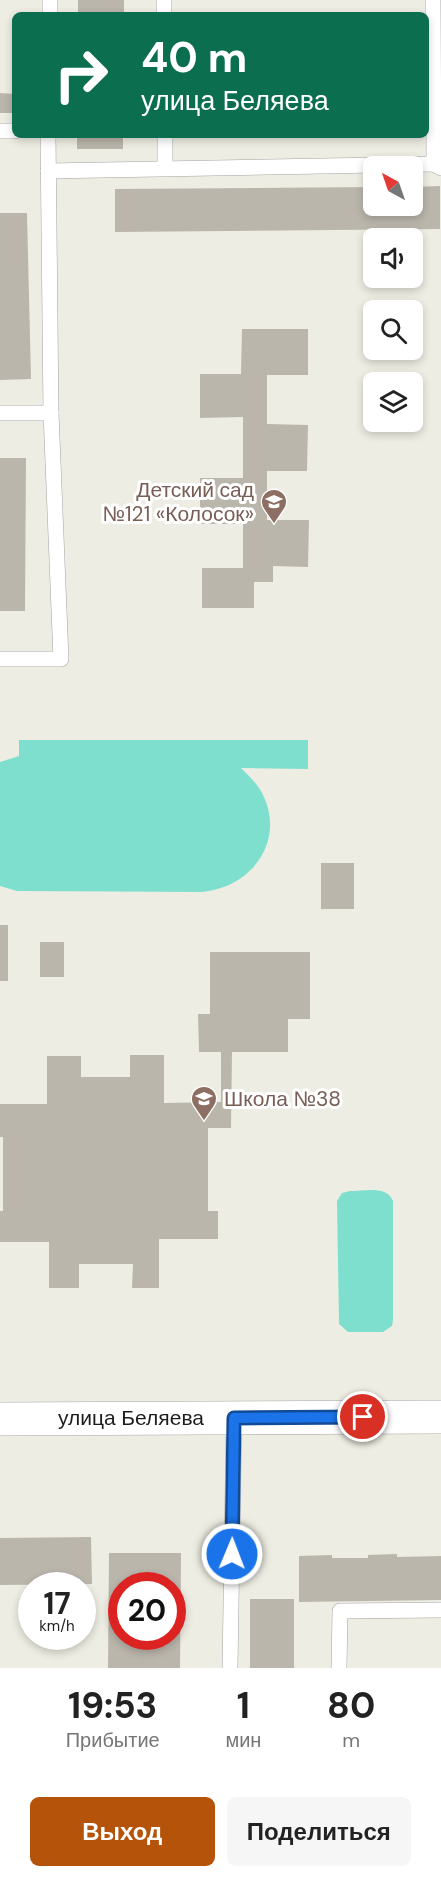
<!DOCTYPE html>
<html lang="ru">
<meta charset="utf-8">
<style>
:root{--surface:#fff;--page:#f6f6f6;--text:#222;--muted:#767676;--accent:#b45309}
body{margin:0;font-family:"DM Sans",sans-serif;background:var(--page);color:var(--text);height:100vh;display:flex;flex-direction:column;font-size:22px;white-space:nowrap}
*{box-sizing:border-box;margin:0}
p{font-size:20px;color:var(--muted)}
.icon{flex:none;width:33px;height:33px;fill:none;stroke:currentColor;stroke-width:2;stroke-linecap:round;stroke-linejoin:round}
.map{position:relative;height:1668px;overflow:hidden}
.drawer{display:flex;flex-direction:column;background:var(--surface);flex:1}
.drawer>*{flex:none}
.banner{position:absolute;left:12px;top:12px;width:417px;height:126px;border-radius:9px;box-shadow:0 3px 9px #0003;background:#0b6e4f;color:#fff;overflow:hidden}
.needle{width:39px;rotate:320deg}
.buttons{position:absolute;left:363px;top:156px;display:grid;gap:12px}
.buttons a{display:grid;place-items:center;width:60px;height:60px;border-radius:9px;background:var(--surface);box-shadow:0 3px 9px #0003;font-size:30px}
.speed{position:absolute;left:18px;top:1572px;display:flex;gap:12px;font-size:30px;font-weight:700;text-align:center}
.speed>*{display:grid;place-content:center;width:78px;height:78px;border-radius:50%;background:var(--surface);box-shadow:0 3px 9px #0003;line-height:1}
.speed small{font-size:15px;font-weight:400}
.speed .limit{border:9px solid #d22;background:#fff;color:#111}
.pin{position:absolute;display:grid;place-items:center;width:51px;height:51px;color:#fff;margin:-26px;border:3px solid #fff;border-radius:50%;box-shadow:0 2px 6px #0007}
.me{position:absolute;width:66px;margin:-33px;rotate:1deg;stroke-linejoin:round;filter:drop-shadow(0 0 4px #0008)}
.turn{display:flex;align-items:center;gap:21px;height:126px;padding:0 30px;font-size:27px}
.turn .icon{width:78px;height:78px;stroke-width:2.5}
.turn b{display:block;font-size:42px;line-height:51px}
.eta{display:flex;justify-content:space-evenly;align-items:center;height:102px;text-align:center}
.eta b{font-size:36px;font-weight:700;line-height:42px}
.primary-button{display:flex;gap:12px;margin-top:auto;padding:12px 30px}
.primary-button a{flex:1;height:69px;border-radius:9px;background:var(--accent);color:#fff;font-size:24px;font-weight:700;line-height:69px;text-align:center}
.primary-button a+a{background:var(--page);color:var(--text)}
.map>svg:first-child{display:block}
.pitch{fill:#7fdfce}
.building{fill:#bbb6ac;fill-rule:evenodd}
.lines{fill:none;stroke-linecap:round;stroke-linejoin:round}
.service-casing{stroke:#a4a4a4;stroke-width:16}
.tertiary-casing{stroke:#a4a4a4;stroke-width:34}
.service{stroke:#fff;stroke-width:15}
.tertiary{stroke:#fff;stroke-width:33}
.route-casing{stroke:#114b97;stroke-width:15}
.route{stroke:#1a73e8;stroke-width:10}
.labels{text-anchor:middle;stroke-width:6;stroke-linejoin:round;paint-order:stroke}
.education-label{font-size:21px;fill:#785e54;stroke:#fff;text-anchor:end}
.street-label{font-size:21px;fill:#1d1d1d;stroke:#fff}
</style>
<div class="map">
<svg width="441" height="1668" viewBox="0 0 441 1668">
<rect width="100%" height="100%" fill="#eeede3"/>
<!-- pitch -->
<g class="pitch">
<path d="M 19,740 L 308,740 L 308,769 L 241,768 C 250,777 259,785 264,797 C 285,844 249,889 200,892 L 17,891 L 0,886 L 0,762 L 19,756 Z"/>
<path d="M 350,1191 C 364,1191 387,1185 393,1201 L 393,1320 L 392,1326 L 383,1332 L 348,1332 L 339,1324 L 337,1201 L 342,1193 Z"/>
</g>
<!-- building -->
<g class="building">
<rect x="78" y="0" width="46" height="15"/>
<polygon points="0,93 15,94 15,113 0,113"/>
<rect x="77" y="135" width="46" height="14"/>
<polygon points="440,186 440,229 115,232 115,189 374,187 374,206 412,206 412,187"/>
<polygon points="0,213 27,213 31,379 0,380"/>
<polygon points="242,329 308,329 308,375 267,375 267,424 308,425 307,471 267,471 267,520 309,520 308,567 273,566 273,582 254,582 254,608 202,608 202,568 243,568 243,524 200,524 200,478 243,478 243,417 200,418 200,374 241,374"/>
<polygon points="0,458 26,458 25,611 0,611"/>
<rect x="321" y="863" width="33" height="46"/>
<rect x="0" y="925" width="8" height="56"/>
<rect x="40" y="942" width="24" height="35"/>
<polygon points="210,952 310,952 310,1019 288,1019 288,1052 232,1052 231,1128 208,1128 208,1211 218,1211 218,1239 159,1239 159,1288 132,1288 133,1264 79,1264 79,1288 49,1288 49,1242 0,1242 0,1211 3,1211 3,1137 0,1137 0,1104 47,1104 47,1056 81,1056 81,1077 130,1077 130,1055 164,1055 164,1103 221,1102 221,1052 199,1052 198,1014 210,1014"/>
<polygon points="91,1537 92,1584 0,1585 0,1538"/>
<path d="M 109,1553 L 181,1553 L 180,1668 L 108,1668 ZM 122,1586 L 172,1586 L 172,1636 L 122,1636 Z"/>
<polygon points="397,1554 397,1557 441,1556 441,1600 299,1602 299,1556 332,1555 332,1558 368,1558 368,1555"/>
<rect x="250" y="1599" width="44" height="69"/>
</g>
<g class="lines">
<defs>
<g id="service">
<polyline points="164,0 164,15"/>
<polyline points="433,0 434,164 441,168"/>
<polyline points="50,15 50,0"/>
<polyline points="0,131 15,131"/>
<polyline points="165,135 165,168"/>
<polyline points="48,171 434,164"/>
<polyline points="0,413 51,413 48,135"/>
<polyline points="0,659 61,659 51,413"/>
<polyline points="230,1668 234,1418"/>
<polyline points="339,1668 340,1611 441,1610"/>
</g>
<polyline id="tertiary" points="0,1419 441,1417"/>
</defs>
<!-- service casing -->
<use href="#service" class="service-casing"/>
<!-- tertiary casing -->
<use href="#tertiary" class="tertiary-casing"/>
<!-- service -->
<use href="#service" class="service"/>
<!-- tertiary -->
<use href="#tertiary" class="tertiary"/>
</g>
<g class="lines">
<defs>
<polyline id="route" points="232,1554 234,1418 363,1417"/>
</defs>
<!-- route casing -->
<use href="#route" class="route-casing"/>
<!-- route -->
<use href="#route" class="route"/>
</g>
<!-- icons -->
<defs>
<symbol id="school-pin" viewBox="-11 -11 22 30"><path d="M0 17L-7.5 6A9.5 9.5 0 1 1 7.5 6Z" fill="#8d6e63" stroke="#fff"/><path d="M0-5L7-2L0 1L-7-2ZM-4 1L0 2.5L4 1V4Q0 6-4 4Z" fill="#fff"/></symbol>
</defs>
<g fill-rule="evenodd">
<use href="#school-pin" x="259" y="487" width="30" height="40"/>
<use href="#school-pin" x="189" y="1084" width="30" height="40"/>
</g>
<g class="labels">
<!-- education labels -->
<g class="education-label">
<text x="254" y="497">Детский сад<tspan x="254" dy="24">№121 «Колосок»</tspan></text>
<text x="224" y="1106" text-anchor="start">Школа №38</text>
</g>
<!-- street labels -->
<g class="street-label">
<text x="131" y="1425">улица Беляева</text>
</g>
</g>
</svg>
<div class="buttons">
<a><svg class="needle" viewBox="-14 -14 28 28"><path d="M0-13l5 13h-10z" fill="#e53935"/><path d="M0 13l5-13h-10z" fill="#767676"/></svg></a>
<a><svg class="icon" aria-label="sound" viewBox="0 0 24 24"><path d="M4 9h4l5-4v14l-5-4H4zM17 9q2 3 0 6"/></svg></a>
<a><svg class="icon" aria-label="search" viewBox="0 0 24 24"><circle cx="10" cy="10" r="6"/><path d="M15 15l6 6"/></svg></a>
<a><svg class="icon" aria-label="layers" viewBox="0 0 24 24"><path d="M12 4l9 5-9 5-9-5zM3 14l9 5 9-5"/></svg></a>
</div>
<div class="speed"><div>17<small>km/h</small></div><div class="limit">20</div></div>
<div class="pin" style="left:363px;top:1417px;background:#d93025"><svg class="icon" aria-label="arrive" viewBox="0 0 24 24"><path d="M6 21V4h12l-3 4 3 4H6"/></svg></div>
<svg class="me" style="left:232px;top:1554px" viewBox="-20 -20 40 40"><circle r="17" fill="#1a73e8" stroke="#fff" stroke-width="3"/><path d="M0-11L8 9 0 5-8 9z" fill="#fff"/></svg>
<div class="banner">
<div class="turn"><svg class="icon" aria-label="right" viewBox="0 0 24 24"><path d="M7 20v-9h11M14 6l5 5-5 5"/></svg><div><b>40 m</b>улица Беляева</div></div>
</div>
</div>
<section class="drawer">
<div class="eta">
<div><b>19:53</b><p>Прибытие</p></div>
<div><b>1</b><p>мин</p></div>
<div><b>80</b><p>m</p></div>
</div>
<div class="primary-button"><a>Выход</a><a>Поделиться</a></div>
</section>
